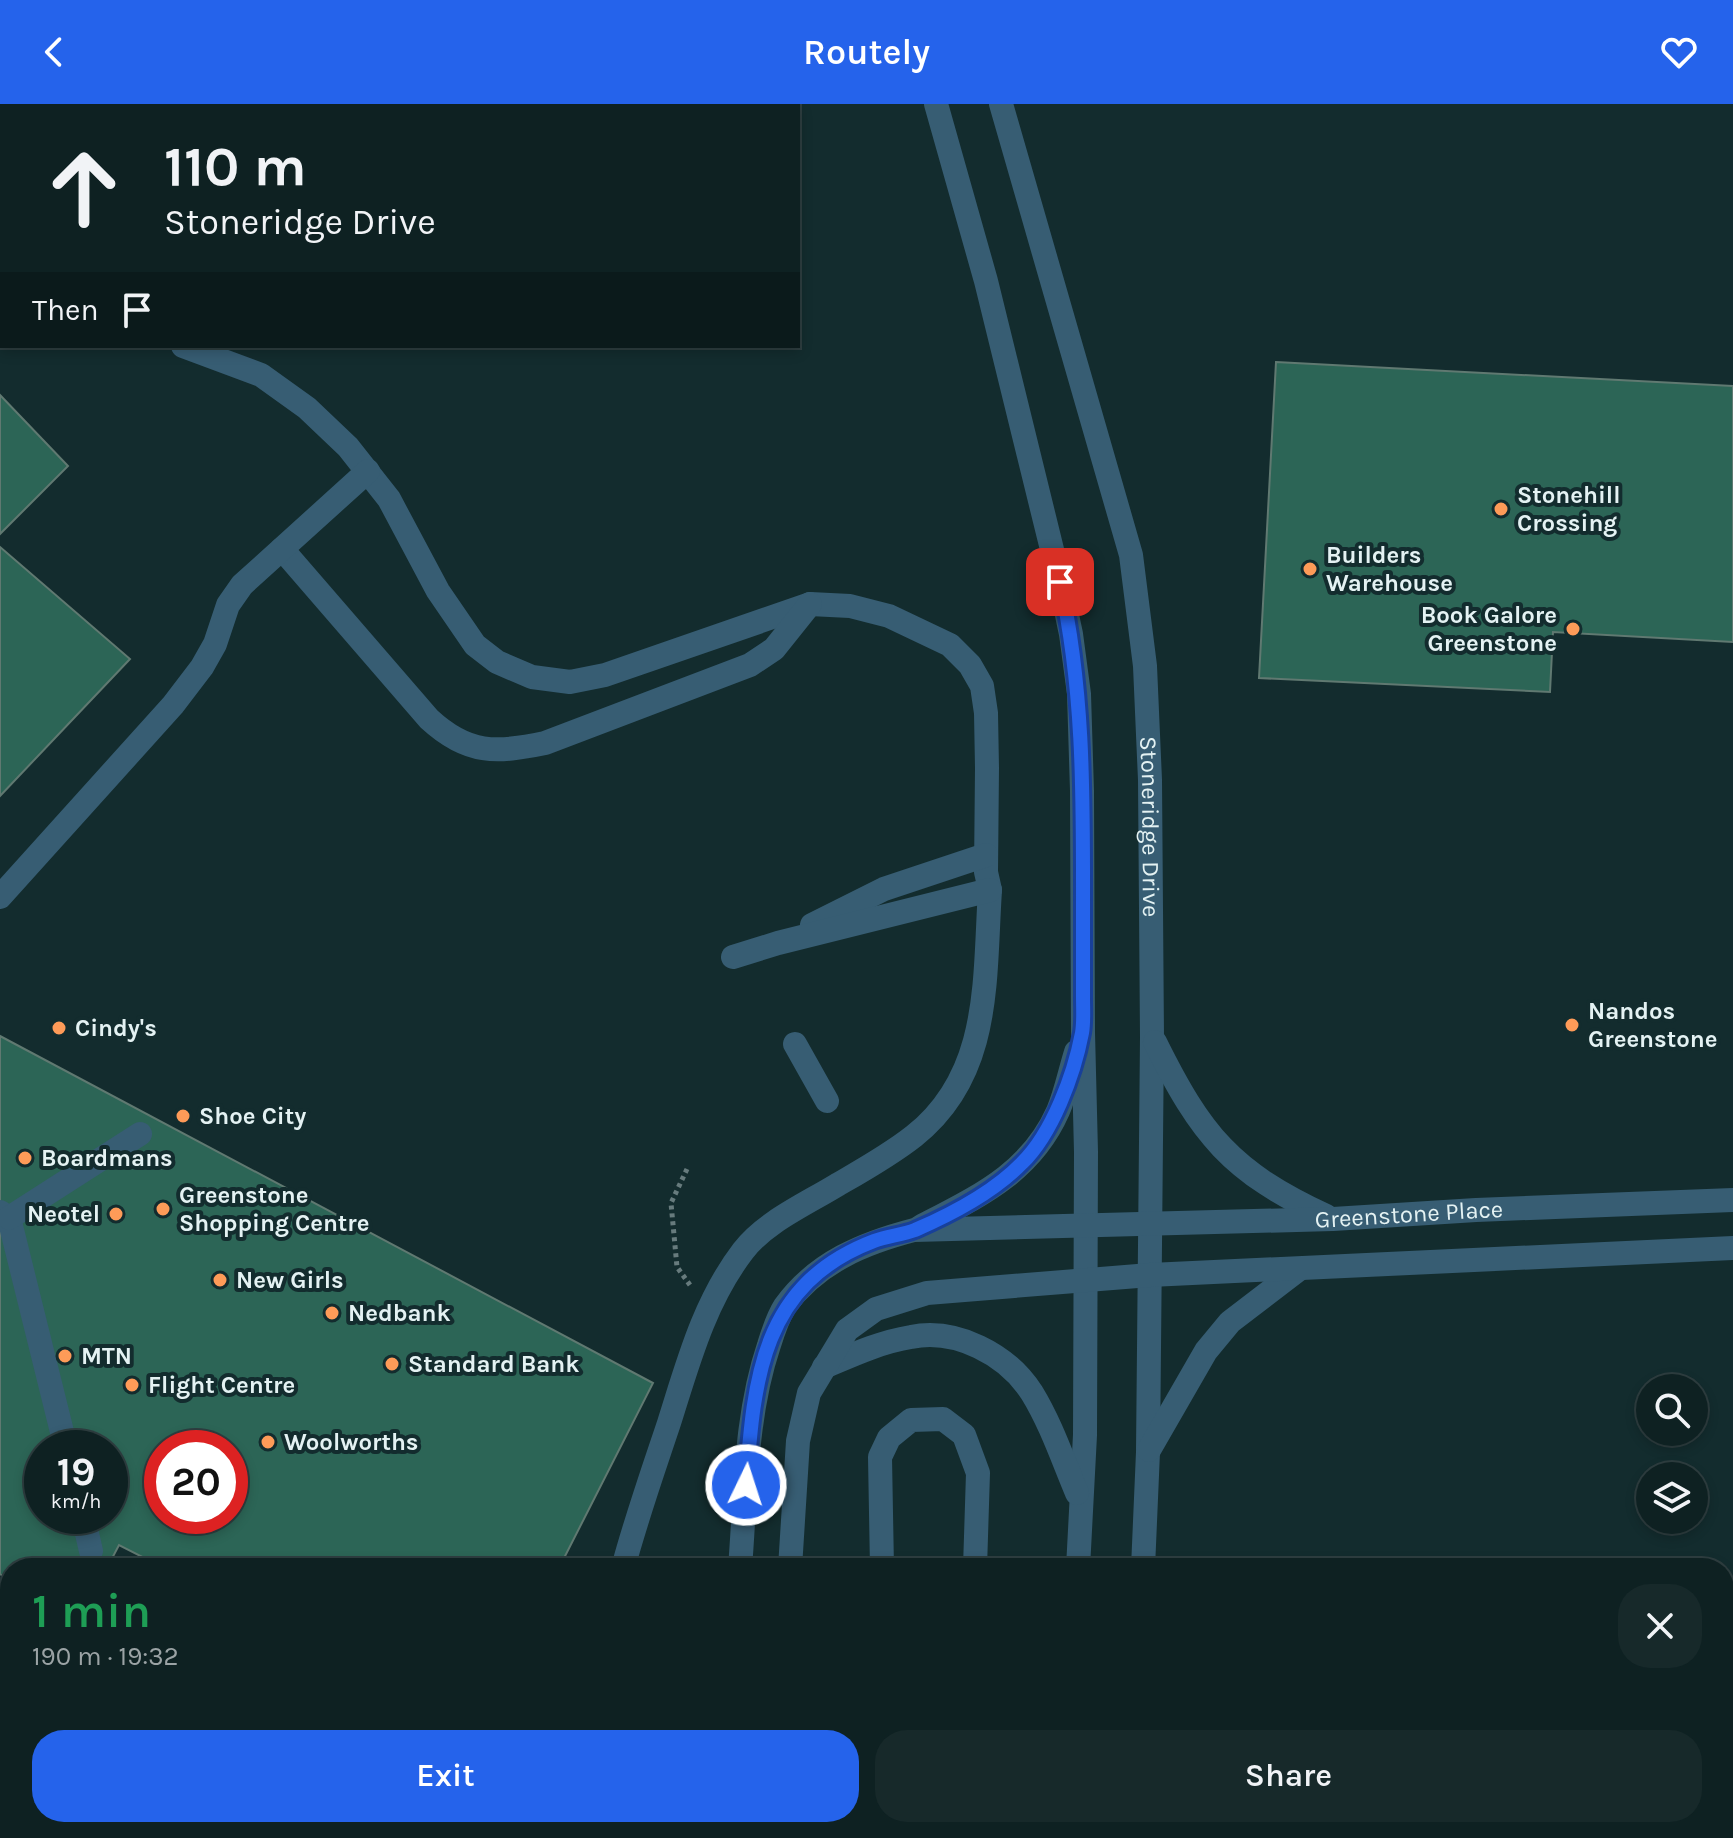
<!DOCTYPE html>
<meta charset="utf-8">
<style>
:root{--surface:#0e2122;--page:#17292a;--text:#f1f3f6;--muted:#9ba3a5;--line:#2e3e40;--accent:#2563eb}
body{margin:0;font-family:Karla,sans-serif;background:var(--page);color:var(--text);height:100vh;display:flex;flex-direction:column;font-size:30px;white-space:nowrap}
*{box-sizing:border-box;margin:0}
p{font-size:26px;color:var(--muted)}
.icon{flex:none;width:44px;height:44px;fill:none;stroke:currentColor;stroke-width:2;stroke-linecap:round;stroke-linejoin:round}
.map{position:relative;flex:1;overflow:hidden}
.side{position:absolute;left:0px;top:1454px;width:1734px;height:280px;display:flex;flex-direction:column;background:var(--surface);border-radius:32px 32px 0 0;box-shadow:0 4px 12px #0003,0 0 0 2px var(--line)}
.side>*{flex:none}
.top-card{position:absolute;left:0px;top:0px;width:800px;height:244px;box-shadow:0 4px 12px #0003,0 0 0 2px var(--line);background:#0e2122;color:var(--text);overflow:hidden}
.fabs{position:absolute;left:1636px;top:1270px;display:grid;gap:16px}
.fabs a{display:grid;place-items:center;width:72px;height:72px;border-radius:50%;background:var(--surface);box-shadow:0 4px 12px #0003,0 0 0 2px var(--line);font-size:40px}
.speed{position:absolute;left:24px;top:1326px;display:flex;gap:16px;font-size:40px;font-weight:700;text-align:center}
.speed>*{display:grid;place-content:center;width:104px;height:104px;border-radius:50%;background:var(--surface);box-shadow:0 4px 12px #0003,0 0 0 2px var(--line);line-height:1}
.speed small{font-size:20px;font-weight:400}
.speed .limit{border:12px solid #d22;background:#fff;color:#111}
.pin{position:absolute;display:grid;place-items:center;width:68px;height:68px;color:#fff;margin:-34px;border-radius:16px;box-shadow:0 4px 12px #0006}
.me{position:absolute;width:88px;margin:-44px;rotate:4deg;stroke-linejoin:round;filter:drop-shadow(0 0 6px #0008)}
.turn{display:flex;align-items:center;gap:28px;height:168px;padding:0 32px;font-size:36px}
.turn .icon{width:104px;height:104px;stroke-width:2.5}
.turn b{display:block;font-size:56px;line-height:68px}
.then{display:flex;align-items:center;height:76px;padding:0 32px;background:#0003;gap:16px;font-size:30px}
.round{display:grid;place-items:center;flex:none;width:84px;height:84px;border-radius:32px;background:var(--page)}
.overview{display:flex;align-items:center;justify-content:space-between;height:136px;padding:0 32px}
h1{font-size:48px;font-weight:600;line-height:60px;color:#1e9e55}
.cta{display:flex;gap:16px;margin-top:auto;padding:16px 32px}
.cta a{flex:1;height:92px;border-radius:32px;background:var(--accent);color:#fff;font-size:32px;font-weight:600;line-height:92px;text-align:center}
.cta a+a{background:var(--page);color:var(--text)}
header{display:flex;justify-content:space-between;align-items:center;height:104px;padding:0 32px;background:var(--accent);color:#fff;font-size:36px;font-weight:600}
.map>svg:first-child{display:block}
.building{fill:#2c6556;stroke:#607971;stroke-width:2;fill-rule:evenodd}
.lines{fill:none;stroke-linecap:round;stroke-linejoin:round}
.path{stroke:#677b7d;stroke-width:5;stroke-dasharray:4 4;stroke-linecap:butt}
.minor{stroke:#375d73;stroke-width:24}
.route-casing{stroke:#184099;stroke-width:20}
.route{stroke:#2563eb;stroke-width:14}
.poi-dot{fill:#fe9b58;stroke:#132c2e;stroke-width:3}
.labels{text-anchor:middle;stroke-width:8;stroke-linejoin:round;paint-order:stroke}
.poi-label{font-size:24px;font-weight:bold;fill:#e4f2f3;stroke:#132c2e;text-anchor:start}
.street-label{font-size:24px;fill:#e4f2f3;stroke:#132c2e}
</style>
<header><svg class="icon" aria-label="back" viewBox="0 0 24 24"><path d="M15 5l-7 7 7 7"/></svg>Routely<svg class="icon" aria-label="heart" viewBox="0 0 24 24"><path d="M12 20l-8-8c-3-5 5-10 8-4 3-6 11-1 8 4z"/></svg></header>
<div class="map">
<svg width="1733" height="1734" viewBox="0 0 1733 1734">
<rect width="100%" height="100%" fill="#132c2e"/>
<!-- building -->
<g class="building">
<polygon points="1276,258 1733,282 1733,538 1553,528 1550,588 1259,574"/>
<polygon points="0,291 68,362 0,430"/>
<polygon points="0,443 130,555 0,692"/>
<path d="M 0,932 L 653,1279 L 559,1464 L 164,1464 L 119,1441 L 107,1464 L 10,1464 L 10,1476 L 0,1470 ZM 42,1344 L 110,1344 L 110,1412 L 42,1412 ZM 162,1344 L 230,1344 L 230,1412 L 162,1412 Z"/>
</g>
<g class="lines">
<!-- path -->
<polyline class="path" points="687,1065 671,1099 677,1163 690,1181"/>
<!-- minor -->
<g class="minor">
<polyline points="165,0 165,2"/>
<polyline points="936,0 986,177 1060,478 1071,530 1079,590 1082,687 1083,928 1086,1048 1085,1331 1078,1464"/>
<path id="s1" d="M 1001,0 L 1131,451 L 1145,562 L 1150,676 L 1152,933 L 1148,1348 L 1143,1464"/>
<polyline points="274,2 275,0"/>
<polyline points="0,132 2,132"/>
<polyline points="0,184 2,185"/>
<path d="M 183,242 L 261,271 L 307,304 L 348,343 L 389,395 L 438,487 L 475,541 L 497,558 L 532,573 L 570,578 L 605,571 L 810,500 L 850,502 L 889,512 L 950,541 L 970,561 L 982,582 L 986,609 L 987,664 L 986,768 L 990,786 C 984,876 992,970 914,1032 C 890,1051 863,1066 837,1081 C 806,1100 765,1118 743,1147 C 704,1198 688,1259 669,1319 C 653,1367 636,1415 623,1464"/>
<path d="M 282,445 L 429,615 C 468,651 496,649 545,639 L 750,561 L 774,545 L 810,500"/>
<polyline points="0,793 173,601 202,563 215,540 228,501 242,481 368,367"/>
<polyline points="812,821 884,785 986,751"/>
<polyline points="733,853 778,839 990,786"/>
<path d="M 1155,938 C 1201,1031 1231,1068 1326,1112"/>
<polyline points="795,940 827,997"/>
<polyline points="0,1108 9,1114 66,1344"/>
<polyline points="9,1114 140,1030"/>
<path d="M 920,1123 C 977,1093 1030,1070 1058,1007 C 1066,988 1070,967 1076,948"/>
<path d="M 824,1263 C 852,1251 880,1238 911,1233 C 956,1224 1007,1250 1032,1289 C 1051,1320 1063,1356 1077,1389"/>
<polyline points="1149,1346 1206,1247 1230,1218 1298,1166"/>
<polyline points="83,1412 91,1447"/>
<path id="s2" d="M 740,1464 C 746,1389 745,1312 769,1241 C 773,1228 778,1213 785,1202 C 817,1158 864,1139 914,1126 L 1333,1115 L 1476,1106 L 1733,1096"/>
<polyline points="790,1464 798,1337 809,1289 847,1226 876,1205 927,1189 1150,1171 1733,1144"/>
<polyline points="882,1464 880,1353 889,1334 911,1316 943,1315 964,1331 978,1369 975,1464"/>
<polyline points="591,1724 609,1734"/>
<polyline points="630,1734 637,1724"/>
<polyline points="717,1734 719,1724"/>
<polyline points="773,1734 775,1724"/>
<polyline points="1069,1734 1070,1724"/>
<polyline points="1134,1734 1134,1724"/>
</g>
</g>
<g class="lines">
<defs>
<path id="route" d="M 746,1381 C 754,1275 761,1180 874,1137 C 887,1132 902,1131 915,1126 C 952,1110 994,1088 1022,1059 C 1052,1030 1074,971 1082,929 C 1084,918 1083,905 1083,893 C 1083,867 1083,841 1083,815 C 1083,701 1085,589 1060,478"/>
</defs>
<!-- route casing -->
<use href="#route" class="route-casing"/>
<!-- route -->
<use href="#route" class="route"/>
</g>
<!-- markers -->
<g class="poi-dot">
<circle cx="1501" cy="405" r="8"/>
<circle cx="1310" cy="465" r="8"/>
<circle cx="1573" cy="525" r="8"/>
<circle cx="1572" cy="921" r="8"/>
<circle cx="59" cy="924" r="8"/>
<circle cx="183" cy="1012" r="8"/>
<circle cx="25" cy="1054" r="8"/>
<circle cx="163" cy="1105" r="8"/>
<circle cx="116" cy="1110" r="8"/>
<circle cx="220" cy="1176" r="8"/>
<circle cx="332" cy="1209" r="8"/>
<circle cx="65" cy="1252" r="8"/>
<circle cx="392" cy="1260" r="8"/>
<circle cx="132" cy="1281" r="8"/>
<circle cx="268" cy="1338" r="8"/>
</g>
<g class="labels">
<!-- poi labels -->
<g class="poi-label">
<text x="1517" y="399">Stonehill<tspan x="1517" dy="28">Crossing</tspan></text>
<text x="1326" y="459">Builders<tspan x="1326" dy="28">Warehouse</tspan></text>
<text x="1557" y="519" text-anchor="end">Book Galore<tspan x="1557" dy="28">Greenstone</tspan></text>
<text x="1588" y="915">Nandos<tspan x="1588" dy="28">Greenstone</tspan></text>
<text x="75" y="932">Cindy's</text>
<text x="199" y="1020">Shoe City</text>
<text x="41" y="1062">Boardmans</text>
<text x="179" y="1099">Greenstone<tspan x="179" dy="28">Shopping Centre</tspan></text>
<text x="100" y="1118" text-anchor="end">Neotel</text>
<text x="236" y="1184">New Girls</text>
<text x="348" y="1217">Nedbank</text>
<text x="81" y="1260">MTN</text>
<text x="408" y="1268">Standard Bank</text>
<text x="148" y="1289">Flight Centre</text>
<text x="284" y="1346">Woolworths</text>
</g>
<!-- street labels -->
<g class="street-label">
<text dy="8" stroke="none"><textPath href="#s1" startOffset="742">Stoneridge Drive</textPath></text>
<text dy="8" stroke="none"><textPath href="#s2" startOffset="916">Greenstone Place</textPath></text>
</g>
</g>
</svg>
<div class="fabs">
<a><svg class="icon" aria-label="search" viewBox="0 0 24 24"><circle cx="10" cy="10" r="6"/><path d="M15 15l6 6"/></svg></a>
<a><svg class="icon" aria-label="layers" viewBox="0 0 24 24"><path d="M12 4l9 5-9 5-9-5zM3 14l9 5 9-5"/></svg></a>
</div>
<div class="speed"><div>19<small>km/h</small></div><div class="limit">20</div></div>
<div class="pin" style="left:1060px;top:478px;background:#d93025"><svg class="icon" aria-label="arrive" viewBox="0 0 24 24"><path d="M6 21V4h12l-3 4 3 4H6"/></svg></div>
<svg class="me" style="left:746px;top:1381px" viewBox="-20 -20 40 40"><circle r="17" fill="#2563eb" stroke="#fff" stroke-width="3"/><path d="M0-11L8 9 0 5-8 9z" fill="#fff"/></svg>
<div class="top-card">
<div class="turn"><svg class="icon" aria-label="ahead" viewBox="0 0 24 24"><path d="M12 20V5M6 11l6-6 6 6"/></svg><div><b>110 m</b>Stoneridge Drive</div></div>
<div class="then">Then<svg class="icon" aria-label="arrive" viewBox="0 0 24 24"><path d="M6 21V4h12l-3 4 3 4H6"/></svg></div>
</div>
<section class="side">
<div class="overview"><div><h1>1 min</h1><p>190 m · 19:32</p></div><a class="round"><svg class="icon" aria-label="close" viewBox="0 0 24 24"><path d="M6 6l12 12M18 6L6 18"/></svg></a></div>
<div class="cta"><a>Exit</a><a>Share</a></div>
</section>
</div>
